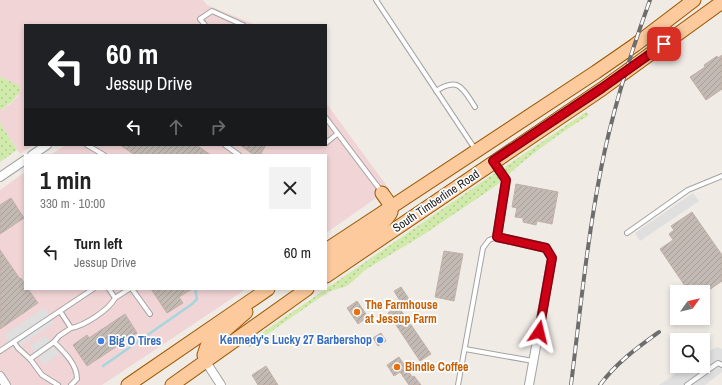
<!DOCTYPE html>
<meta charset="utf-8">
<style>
:root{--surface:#fff;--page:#f2f2f2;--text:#222;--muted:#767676}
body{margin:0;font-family:"Archivo Narrow",sans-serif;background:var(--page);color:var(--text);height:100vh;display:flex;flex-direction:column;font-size:15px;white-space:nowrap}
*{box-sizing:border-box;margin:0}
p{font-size:13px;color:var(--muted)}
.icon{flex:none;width:22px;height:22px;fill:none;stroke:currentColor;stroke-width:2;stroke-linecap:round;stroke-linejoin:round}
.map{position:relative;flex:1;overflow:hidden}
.sheet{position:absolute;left:24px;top:154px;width:303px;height:136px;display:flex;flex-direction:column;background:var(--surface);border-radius:0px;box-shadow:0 2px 6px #0003}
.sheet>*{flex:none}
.hud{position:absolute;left:24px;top:24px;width:303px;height:122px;border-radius:0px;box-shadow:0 2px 6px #0003;background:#202124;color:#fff;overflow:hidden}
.needle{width:26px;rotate:56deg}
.fabs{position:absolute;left:670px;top:285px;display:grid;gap:8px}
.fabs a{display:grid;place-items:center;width:40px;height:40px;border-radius:0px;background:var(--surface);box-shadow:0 2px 6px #0003;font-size:20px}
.pin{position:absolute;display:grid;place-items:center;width:34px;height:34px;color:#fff;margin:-17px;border-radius:8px;box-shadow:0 2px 6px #0006}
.me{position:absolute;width:44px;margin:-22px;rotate:10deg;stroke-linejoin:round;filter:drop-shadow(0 0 3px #0008)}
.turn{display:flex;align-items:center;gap:14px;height:84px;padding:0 16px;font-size:18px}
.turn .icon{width:52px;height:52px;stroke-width:2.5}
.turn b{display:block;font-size:28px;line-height:34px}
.lanes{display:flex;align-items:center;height:38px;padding:0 16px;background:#0003;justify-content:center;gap:20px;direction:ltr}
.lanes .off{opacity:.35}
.round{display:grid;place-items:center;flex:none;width:42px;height:42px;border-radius:0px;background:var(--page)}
.summary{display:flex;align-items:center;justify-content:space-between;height:68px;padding:0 16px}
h1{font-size:24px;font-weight:700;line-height:30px}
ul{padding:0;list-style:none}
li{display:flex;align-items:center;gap:12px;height:60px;padding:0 16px}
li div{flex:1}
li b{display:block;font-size:15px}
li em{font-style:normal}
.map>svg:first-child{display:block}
.commercial{fill:#f1d4d6}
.grass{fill:url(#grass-dots)}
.parking{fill:#dfdfdf}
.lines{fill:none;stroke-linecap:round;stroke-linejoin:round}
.stream{stroke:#a5d6de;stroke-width:2.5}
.building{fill:url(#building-hatch);stroke:#c2b0a7}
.lane-casing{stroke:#a3a3a3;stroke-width:6}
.street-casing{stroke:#a3a3a3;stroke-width:10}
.primary-casing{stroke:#9a5700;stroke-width:15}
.lane{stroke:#fff;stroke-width:4}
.street{stroke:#fff;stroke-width:8}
.primary{stroke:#fcca9d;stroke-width:13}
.rail-casing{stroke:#6d6d6d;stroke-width:4}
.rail{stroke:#fff;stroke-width:2.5;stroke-dasharray:8;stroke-linecap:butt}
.route-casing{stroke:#86000e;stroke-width:10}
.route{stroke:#ce0015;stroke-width:7}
.food-dot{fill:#e8710a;stroke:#fff;stroke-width:1.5}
.shop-dot{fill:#3f7fe0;stroke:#fff;stroke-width:1.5}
.labels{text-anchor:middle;stroke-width:3.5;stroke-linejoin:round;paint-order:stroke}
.street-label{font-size:12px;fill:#1f1f1f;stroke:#fff}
.food-label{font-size:12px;font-weight:bold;fill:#c56008;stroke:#fff;text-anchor:start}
.shop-label{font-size:12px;font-weight:bold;fill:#366cbe;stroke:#fff;text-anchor:end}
</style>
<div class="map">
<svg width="722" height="385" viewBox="0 0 722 385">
<defs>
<pattern id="grass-dots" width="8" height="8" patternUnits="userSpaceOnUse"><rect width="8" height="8" fill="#d0eaab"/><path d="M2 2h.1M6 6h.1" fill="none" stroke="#b2c893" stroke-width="1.8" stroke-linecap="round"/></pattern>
<pattern id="building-hatch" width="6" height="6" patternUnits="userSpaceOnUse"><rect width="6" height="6" fill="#c4bab4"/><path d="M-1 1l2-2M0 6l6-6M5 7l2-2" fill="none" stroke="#a89f9a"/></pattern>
</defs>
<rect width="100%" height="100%" fill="#f0ebe5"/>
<!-- commercial -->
<g class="commercial">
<polygon points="0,0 203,0 207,5 256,25 25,25 25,145 33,145 20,154 0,123 0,110 9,105 18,96 18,85 0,77"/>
<polygon points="326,103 389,189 326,233 326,155 50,155 66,145 326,145"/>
<polygon points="25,172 25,289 246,289 102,385 0,385 0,190"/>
</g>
<!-- grass -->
<g class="grass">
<path d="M 0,77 L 18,85 L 21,89 C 16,99 9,105 0,110 Z"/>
<path d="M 586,112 L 589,115 C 561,133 533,152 508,175 L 505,170 L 506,166 Z"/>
<polygon points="0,123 17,150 0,162"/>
<polygon points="495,173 497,173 502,180 497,185 423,235 365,270 352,282 347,286 328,292 249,347 247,343"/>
</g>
<!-- parking -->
<g class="parking">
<polygon points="693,193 699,201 640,241 635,233"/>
<polygon points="44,308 54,323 14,350 4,335"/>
<polygon points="45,335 59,354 44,365 30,346"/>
<polygon points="717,347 722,349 722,372 705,385 659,385 687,366 703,366 703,355"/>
</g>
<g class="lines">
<!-- stream -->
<polyline class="stream" points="103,366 192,304 197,299 195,289"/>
</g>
<!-- building -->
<g class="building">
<polygon points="722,55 722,89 706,100 690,77 705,67 704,65 717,56 718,58"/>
<polygon points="120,145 196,145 211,155 135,155"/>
<polygon points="240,145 266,145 260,155 254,155"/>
<polygon points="516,184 558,192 552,224 537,221 536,225 523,222 523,218 515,217 517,208 512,207"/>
<polygon points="11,198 24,218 0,234 0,205"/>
<polygon points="692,212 722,255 722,281 706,292 689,292 660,249 673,240 669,234 674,230 671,226"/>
<polygon points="0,250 20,279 21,278 25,284 25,289 28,289 38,303 0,329"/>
<polygon points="444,251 463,254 454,301 435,297"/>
<polygon points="401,287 409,299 402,304 394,291"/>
<polygon points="151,289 192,289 179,297 183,303 167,313"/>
<polygon points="357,301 368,317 358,324 347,308"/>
<polygon points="398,306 431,354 420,361 388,313"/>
<polygon points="125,314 137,333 87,366 73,345 87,335 89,338"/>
<polygon points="381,333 386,341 378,346 373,338"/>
<polygon points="399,357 412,377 414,376 421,385 409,385 400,372 394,376 387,365"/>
<polygon points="266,366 278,385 258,385 252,375"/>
</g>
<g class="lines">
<defs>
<g id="lane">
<polyline points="376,0 475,149"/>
<polyline points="205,25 200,19 212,11 243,25"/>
<path d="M 436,91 C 459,76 463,89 475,107"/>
<polyline points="326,118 381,191"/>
<polyline points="326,143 337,134"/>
<polyline points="87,145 104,155"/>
<polyline points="225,145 239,155"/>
<polyline points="627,233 688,190 722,176"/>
<polyline points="132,289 150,314"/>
<polyline points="115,298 129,289"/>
<path d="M 60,311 L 71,328 C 84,326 109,310 115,298 L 109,289"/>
<polyline points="14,342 18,348 30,359 54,342 59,336 71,328"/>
<path d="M 54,342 C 64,352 77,364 77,379 L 71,385"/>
<polyline points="465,349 533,361"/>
<polyline points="0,351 93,289"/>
<polyline points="30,359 42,375 58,385"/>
<polyline points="458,385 483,248 489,240 497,237"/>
<polyline points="687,385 718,363 722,365"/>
</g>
<g id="street">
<polyline points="32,155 47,145"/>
<polyline points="493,161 506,180 497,237 546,248 552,258 529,385"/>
<polyline points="0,177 25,160"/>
<polyline points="206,362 221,385"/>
<polyline points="0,376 6,385"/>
</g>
<g id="primary">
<polyline points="326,250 596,72 635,45 694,0"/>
<path d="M 326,265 C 338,256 388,224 391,212 C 392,205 386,199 382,193"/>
<polyline points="326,276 602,89 722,2"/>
<polyline points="206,362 204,355 207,346 246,312"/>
<polyline points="128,385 268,289"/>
<polyline points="172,385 307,289"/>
</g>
</defs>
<!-- lane casing -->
<use href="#lane" class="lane-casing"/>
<!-- street casing -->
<use href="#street" class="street-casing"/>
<!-- primary casing -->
<use href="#primary" class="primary-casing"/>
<!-- lane -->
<use href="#lane" class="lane"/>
<!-- street -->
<use href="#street" class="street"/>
<!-- primary -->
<use href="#primary" class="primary"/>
<defs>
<g id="rail">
<path d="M 571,385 C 580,313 587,240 601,169 C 612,112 630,55 650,0"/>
<path d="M 600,385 C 616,363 637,348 659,332"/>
</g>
</defs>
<!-- rail casing -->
<use href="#rail" class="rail-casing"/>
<!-- rail -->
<use href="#rail" class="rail"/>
</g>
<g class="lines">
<defs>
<polyline id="route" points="539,332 552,258 546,248 497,237 506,180 493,161 602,88 664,44"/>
</defs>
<!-- route casing -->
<use href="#route" class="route-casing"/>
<!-- route -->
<use href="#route" class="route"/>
</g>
<!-- markers -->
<g class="food-dot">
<circle cx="357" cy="312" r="4"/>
<circle cx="397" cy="367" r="4"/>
</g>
<g class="shop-dot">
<circle cx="380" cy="340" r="4"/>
<circle cx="101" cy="341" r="4"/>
</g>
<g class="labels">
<!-- street labels -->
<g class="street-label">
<text transform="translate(436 201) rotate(-34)" y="4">South Timberline Road</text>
</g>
<!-- food labels -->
<g class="food-label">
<text x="365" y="309">The Farmhouse<tspan x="365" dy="14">at Jessup Farm</tspan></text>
<text x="405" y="371">Bindle Coffee</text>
</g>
<!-- shop labels -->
<g class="shop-label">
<text x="372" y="344">Kennedy's Lucky 27 Barbershop</text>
<text x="109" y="345" text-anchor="start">Big O Tires</text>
</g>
</g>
</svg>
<div class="fabs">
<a><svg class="needle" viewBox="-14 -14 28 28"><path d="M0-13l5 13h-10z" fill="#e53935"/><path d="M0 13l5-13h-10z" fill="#767676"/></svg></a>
<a><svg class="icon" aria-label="search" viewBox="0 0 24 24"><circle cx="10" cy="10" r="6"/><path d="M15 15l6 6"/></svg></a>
</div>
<div class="pin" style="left:664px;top:44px;background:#d93025"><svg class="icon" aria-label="arrive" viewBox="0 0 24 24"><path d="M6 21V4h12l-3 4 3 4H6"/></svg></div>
<svg class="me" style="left:539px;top:332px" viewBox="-20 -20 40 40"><path d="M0-17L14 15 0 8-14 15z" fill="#ce0015" stroke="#fff" stroke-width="4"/></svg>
<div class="hud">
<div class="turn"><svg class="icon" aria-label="left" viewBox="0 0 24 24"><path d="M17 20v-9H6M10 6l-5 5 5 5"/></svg><div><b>60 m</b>Jessup Drive</div></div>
<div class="lanes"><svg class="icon" aria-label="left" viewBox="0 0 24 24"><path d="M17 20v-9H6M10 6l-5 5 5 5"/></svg><svg class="icon off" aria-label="ahead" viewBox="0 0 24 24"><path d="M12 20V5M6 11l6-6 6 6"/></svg><svg class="icon off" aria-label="right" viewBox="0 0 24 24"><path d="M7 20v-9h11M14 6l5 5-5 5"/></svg></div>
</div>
<section class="sheet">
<div class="summary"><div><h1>1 min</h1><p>330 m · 10:00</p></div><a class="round"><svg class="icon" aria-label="close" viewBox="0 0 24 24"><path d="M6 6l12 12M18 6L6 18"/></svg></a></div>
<ul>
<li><svg class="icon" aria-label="left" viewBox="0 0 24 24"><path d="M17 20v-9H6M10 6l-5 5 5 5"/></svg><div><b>Turn left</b><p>Jessup Drive</p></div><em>60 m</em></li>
</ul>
</section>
</div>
